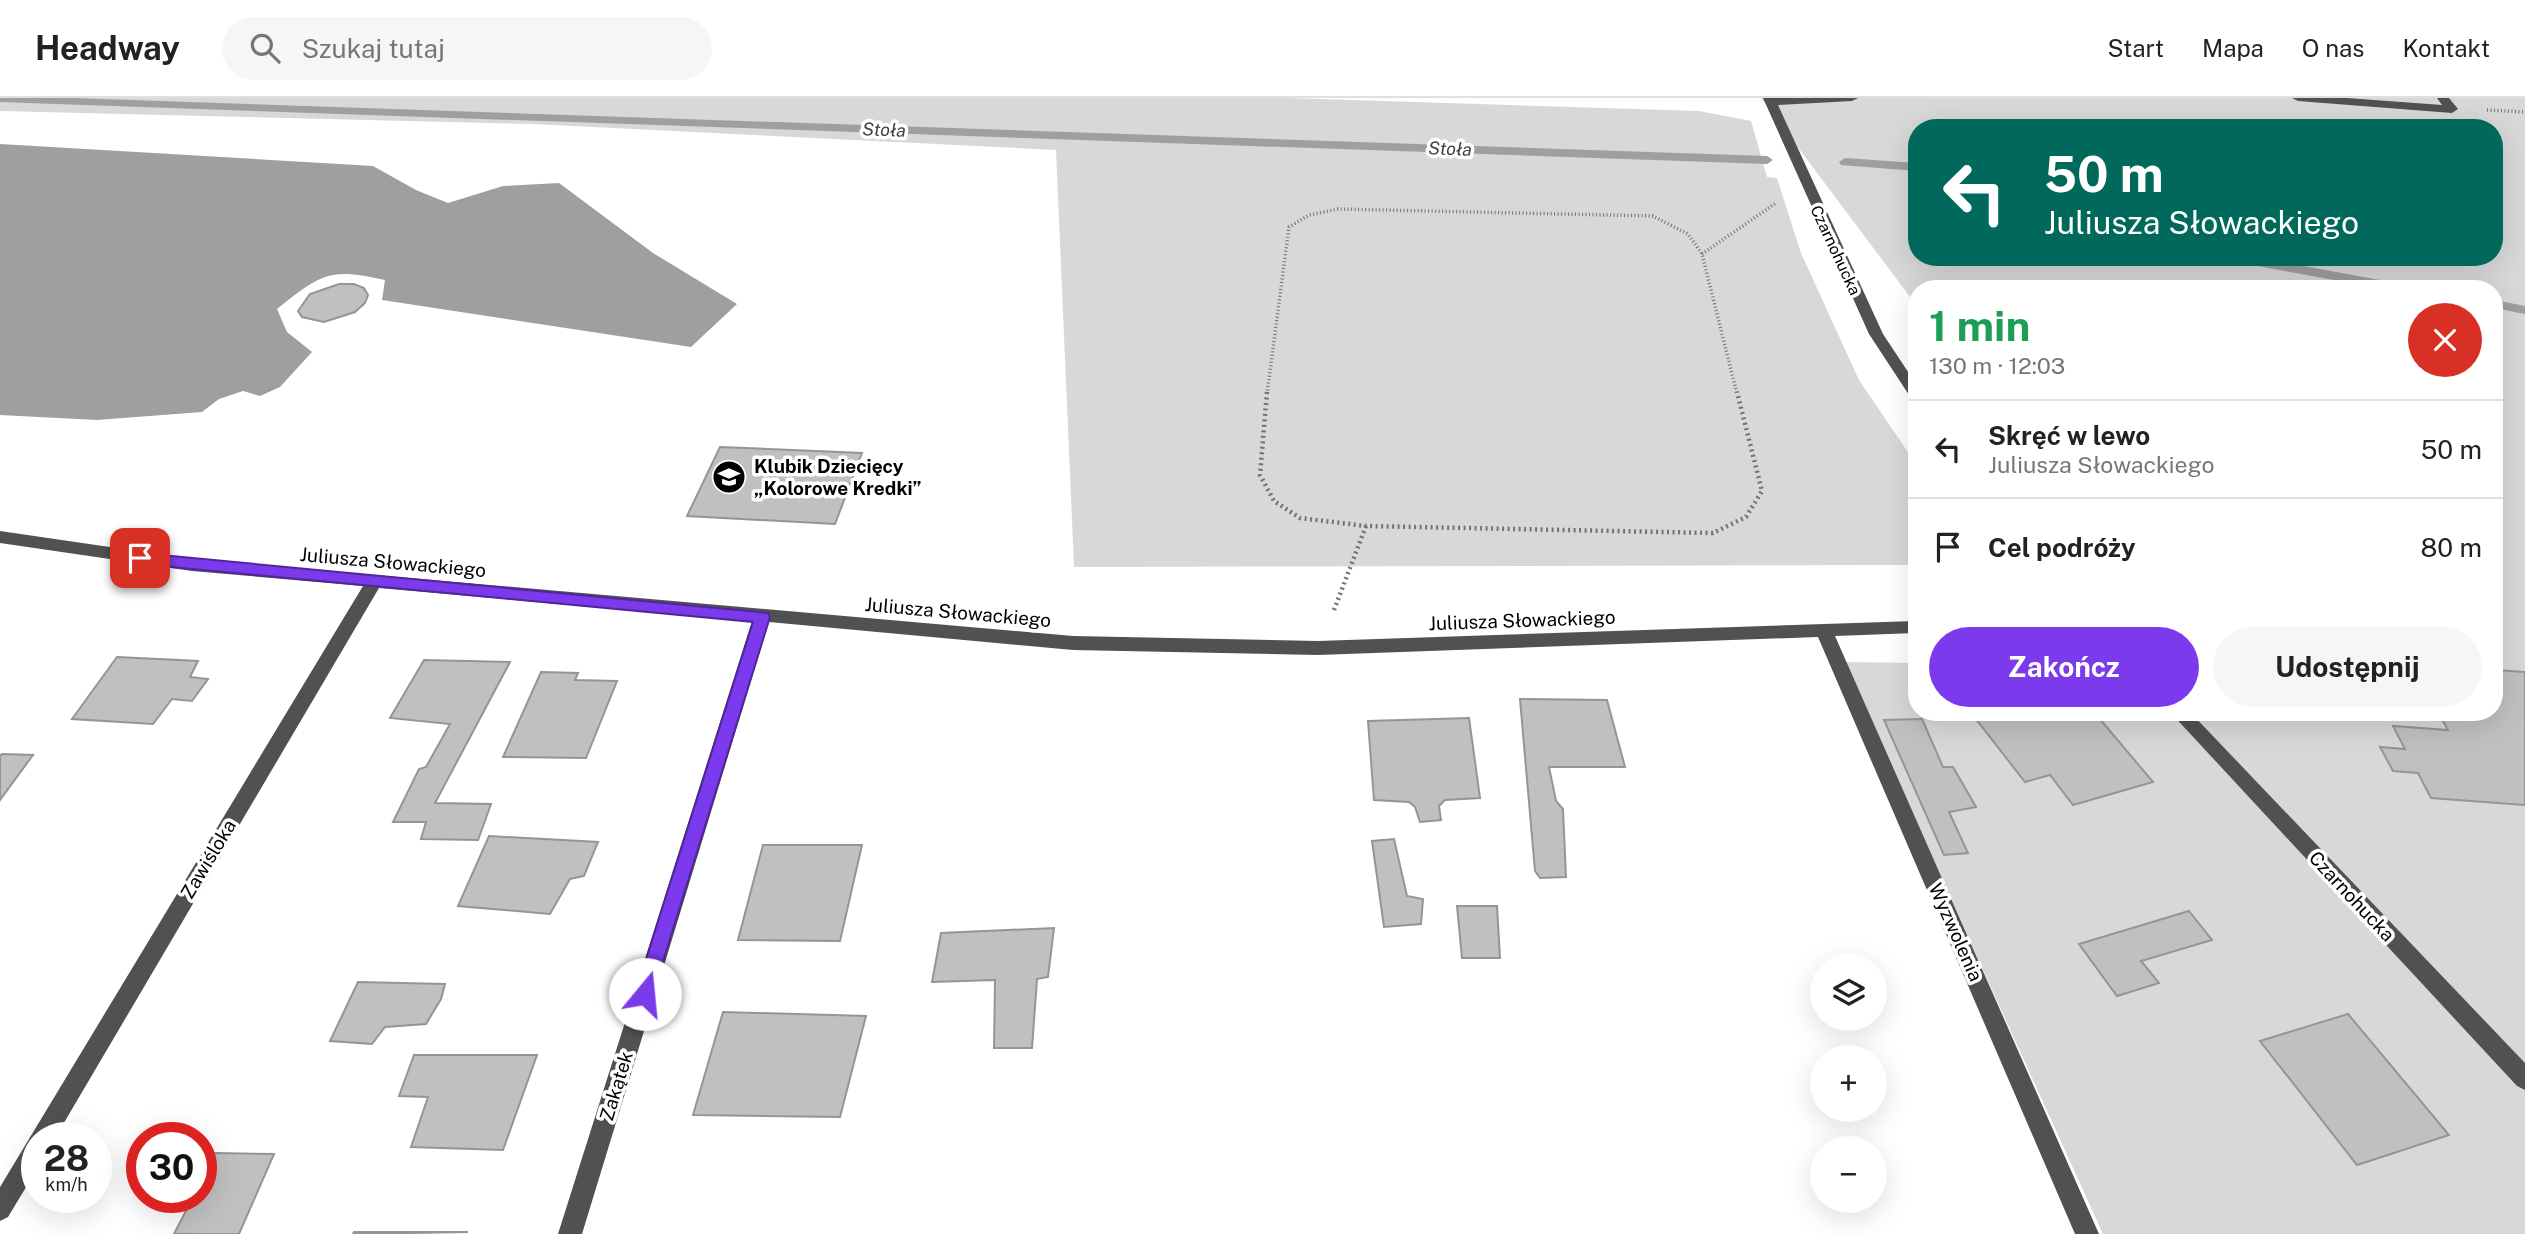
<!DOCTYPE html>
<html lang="pl">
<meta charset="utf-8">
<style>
:root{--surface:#fff;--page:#f6f6f6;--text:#222;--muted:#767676;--line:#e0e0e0;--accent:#7c3aed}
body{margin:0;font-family:"Public Sans",sans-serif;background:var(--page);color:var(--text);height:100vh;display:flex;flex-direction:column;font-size:26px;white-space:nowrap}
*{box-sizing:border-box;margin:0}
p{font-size:23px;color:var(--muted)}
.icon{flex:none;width:38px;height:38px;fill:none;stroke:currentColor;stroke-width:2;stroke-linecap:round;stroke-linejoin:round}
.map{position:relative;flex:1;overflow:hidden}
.panel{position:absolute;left:1908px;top:182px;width:595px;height:441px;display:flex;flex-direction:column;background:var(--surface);border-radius:28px;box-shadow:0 7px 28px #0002}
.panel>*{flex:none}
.guide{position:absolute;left:1908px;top:21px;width:595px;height:147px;border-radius:28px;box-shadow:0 7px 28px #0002;background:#00695c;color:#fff;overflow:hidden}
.tools{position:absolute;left:1810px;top:856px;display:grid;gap:14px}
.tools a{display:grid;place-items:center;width:77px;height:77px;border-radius:50%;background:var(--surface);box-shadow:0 7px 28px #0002;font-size:35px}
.speed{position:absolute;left:21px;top:1024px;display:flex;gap:14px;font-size:35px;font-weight:700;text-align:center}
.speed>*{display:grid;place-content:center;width:91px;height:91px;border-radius:50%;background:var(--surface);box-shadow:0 7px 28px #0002;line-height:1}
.speed small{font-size:18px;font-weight:400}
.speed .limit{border:10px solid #d22;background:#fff;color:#111}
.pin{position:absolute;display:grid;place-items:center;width:60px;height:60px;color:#fff;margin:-30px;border-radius:14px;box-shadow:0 4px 10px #0006}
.me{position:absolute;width:77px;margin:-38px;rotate:17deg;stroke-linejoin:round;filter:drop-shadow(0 0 5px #0008)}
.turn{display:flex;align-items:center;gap:24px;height:147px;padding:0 21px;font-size:32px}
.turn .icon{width:91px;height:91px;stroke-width:2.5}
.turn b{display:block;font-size:49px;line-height:60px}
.round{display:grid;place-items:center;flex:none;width:74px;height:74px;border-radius:37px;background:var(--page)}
.overview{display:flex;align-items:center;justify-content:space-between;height:119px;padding:0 21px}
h1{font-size:42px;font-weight:700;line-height:52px;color:#1e9e55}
.primary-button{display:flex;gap:14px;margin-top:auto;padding:14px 21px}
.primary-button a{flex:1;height:80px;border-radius:42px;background:var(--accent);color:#fff;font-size:28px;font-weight:700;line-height:80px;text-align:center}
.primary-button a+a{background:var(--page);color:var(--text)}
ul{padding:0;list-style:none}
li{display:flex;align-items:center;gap:21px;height:98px;padding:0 21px;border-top:2px solid var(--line)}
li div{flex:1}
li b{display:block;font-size:26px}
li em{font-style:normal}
header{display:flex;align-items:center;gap:42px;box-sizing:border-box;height:98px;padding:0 35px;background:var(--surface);border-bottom:2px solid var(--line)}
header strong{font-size:33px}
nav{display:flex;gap:38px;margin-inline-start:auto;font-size:24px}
.search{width:490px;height:63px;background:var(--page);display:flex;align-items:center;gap:18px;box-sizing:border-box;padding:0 24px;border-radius:38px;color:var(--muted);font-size:26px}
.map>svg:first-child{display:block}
.green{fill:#d8d8d8;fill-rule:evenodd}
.water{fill:#9f9f9f}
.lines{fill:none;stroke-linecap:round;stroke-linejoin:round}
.stream{fill:#9f9f9f;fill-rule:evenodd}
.building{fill:#c0c0c0;stroke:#959595;stroke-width:2}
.path-far1{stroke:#737373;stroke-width:3.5;stroke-dasharray:1 2.5;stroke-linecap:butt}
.path{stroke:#737373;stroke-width:4.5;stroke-dasharray:2 3.5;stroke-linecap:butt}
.minor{fill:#515151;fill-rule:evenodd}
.route{fill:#7c3aed;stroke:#51269a;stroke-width:2}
.labels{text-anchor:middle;stroke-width:7;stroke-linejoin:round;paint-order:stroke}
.far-street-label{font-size:16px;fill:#000;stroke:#fff}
.far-water-label{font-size:18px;font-style:italic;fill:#404040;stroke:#fff}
.poi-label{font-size:19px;font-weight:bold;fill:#000;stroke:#fff;text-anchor:start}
.street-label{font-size:19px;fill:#000;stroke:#fff}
</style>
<header>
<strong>Headway</strong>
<div class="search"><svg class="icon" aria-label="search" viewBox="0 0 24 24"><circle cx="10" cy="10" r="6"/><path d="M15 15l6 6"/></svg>Szukaj tutaj</div>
<nav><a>Start</a><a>Mapa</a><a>O nas</a><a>Kontakt</a></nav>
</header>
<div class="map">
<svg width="2525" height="1136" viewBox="0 0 2525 1136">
<rect width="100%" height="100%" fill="#fff"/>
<!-- green -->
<g class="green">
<polygon points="0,0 1288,0 1699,13 1751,23 1767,79 1777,80 1801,155 1859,282 1916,366 1916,467 1074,469 1056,52 533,26 0,13"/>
<path d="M 1761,0 L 2525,0 L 2525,1136 L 2103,1136 L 1843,564 L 1916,565 L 1916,614 L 2494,614 L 2494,191 L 1916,191 L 1916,207 ZM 1916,30 L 2494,30 L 2494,159 L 1916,159 Z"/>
</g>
<!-- water -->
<path class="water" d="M 0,46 L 373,68 L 416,92 L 448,105 L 503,88 L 559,85 L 653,155 L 737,206 L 691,249 L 382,202 L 385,182 C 329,169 321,176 277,211 L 287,234 L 312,254 L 280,289 L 260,298 L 243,293 L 219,301 L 202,314 L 97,322 L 0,317 Z"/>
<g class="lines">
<!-- stream -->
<g class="stream">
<polygon points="0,0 72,0 1767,58 1773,62 1767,66 0,4"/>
<polygon points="1845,60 1916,65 1916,73 1841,67 1839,64"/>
<polygon points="2225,159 2254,159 2407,187 2414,191 2383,191 2231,163"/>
<polygon points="2494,202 2525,208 2525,216 2494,210"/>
</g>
</g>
<!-- building -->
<g class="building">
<polygon points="339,186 354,186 364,190 368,197 365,205 355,214 324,224 302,219 298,213 310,196"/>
<polygon points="720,349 862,355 835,426 687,418"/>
<polygon points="117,559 198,563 190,579 208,581 192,603 172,601 153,626 72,621"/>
<polygon points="424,562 510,564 435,705 491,706 478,742 421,741 426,724 393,724 419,671 426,669 450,626 390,620"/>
<polygon points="2494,572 2525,574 2525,707 2431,700 2418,675 2393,673 2380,649 2405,651 2393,628 2448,632 2438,614 2494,614"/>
<polygon points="541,574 578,575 575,582 617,583 586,660 503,659"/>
<polygon points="1520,601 1607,602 1625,669 1549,669 1556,703 1563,711 1566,779 1540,780 1535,773"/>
<polygon points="1978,614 2094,614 2153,684 2073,707 2050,677 2025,684 1972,616"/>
<polygon points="1469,620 1480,700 1445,702 1439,708 1441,722 1420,724 1415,709 1409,704 1374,702 1368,623"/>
<polygon points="1922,621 1943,669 1953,669 1976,709 1949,714 1968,755 1944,757 1884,622"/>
<polygon points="2,656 33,657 0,702 0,658"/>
<polygon points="489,738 598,744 584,778 570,781 550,816 458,808"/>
<polygon points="1394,741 1407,798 1423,801 1421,826 1384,829 1372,743"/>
<polygon points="763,747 862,747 840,843 738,842"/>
<polygon points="1457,808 1497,808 1500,860 1462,860"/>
<polygon points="2189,813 2212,842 2141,863 2159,885 2117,898 2079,846"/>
<polygon points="1054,830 1048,879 1037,881 1032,950 994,950 995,882 932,884 941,835"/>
<polygon points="358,884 445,886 441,901 426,926 385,929 372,946 330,943"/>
<polygon points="723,914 866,918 840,1019 693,1017"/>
<polygon points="2348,916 2449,1037 2357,1067 2260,943"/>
<polygon points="414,957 537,957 503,1052 411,1049 428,999 399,998"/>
<polygon points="215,1055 274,1056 239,1136 174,1136 193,1099 201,1099 201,1082"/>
<polygon points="354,1134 468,1134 353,1136"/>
</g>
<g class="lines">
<!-- path-far1 -->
<g class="path-far1">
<polyline points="2487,12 2525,14"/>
<polyline points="1702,156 1776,105"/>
<polyline points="1267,296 1289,129 1309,117 1338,111 1653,118 1688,136 1702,156 1737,296"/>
</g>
<!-- path -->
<g class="path">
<polyline points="1267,294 1260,377 1274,403 1300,420 1366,428 1713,435 1746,419 1762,393 1737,294"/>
<polyline points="1334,512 1366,428"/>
</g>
<!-- minor -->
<g class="minor">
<polygon points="1763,0 1858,0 1852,3 1778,7 1883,236 1916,286 1916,302 1911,300 1869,236"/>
<polygon points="2292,0 2347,0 2442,7 2437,0 2449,0 2458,11 2452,15 2298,3"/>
<polygon points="0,433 192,461 1073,538 1318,543 1916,523 1916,535 1835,538 2099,1136 2075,1136 1818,539 1318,557 1073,552 769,524 582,1136 558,1136 752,523 379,490 55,1040 37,1040 37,1071 8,1119 0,1123 0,1089 363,488 192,473 0,445"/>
<polygon points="2170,614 2190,614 2525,965 2525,992 2517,988"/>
</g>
</g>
<!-- route -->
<polygon class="route" points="140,455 768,515 770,519 651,902 645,905 638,902 635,896 753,524 140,466 132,460"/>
<!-- icons -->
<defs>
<symbol id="school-disc" viewBox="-11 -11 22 22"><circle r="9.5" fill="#000" stroke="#fff"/><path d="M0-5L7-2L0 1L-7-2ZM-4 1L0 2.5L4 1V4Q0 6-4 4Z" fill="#fff"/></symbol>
</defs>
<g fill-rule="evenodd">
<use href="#school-disc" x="710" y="360" width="38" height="38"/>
</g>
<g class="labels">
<!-- far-street labels -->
<g class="far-street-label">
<text transform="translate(1836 152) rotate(65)" y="6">Czarnohucka</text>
</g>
<!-- far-water labels -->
<g class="far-water-label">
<text transform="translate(884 32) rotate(2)" y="6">Stoła</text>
<text transform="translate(1450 51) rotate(2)" y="6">Stoła</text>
</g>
<!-- poi labels -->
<g class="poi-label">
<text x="754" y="375">Klubik Dziecięcy<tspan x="754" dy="22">„Kolorowe Kredki”</tspan></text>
</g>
<!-- street labels -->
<g class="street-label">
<text transform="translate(393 464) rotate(5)" y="7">Juliusza Słowackiego</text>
<text transform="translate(958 514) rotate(5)" y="7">Juliusza Słowackiego</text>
<text transform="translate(1522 522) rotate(-2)" y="7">Juliusza Słowackiego</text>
<text transform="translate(208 761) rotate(-59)" y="7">Zawiśloka</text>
<text transform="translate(2352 798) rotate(47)" y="7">Czarnohucka</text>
<text transform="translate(1956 834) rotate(66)" y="7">Wyzwolenia</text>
<text transform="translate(616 988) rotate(-73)" y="7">Zakątek</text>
</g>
</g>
</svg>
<div class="tools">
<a><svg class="icon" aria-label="layers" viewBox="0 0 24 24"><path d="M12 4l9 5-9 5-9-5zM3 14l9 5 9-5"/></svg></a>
<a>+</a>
<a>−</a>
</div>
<div class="speed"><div>28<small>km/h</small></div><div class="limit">30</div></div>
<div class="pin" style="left:140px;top:460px;background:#d93025"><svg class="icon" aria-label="arrive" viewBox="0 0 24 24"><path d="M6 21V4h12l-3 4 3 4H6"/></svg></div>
<svg class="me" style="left:645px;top:896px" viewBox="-20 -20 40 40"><circle r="19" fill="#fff"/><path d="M0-13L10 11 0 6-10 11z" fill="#7c3aed"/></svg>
<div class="guide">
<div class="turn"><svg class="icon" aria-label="left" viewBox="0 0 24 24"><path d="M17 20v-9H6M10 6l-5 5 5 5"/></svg><div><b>50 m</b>Juliusza Słowackiego</div></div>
</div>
<section class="panel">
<div class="overview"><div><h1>1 min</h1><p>130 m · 12:03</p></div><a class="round" style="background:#d93025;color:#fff"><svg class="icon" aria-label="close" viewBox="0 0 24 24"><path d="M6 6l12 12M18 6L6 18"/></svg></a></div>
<ul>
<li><svg class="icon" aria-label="left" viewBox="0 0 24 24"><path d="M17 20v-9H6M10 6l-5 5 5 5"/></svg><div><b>Skręć w lewo</b><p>Juliusza Słowackiego</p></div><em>50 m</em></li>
<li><svg class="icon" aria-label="arrive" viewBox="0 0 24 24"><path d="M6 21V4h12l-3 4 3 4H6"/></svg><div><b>Cel podróży</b></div><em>80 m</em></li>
</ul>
<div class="primary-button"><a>Zakończ</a><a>Udostępnij</a></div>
</section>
</div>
